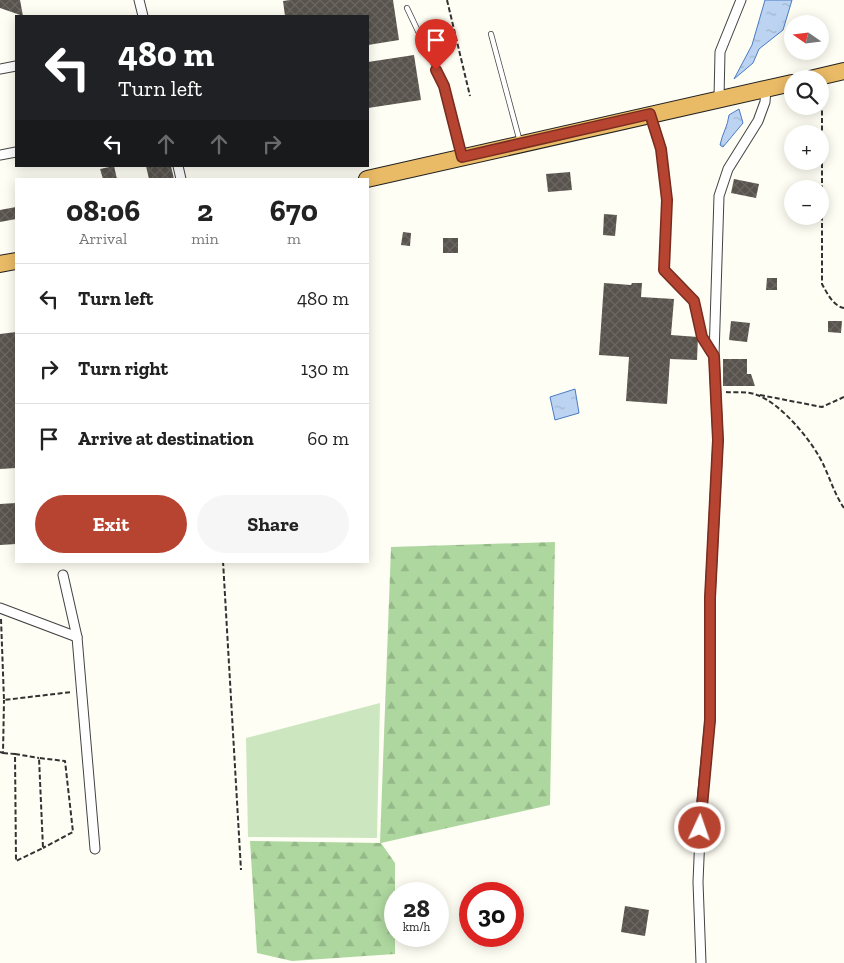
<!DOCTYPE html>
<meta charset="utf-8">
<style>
:root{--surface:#fff;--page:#f6f6f6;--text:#222;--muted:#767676;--line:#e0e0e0;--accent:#b74431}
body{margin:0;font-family:"Zilla Slab",serif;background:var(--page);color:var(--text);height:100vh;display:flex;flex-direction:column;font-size:19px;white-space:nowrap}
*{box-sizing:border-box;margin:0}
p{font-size:16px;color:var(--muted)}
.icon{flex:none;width:28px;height:28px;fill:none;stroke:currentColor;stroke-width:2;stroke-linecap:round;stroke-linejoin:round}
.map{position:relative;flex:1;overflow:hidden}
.side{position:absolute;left:15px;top:178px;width:354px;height:385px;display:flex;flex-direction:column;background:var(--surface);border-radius:0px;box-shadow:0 2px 12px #0003}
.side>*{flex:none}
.top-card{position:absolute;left:15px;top:15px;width:354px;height:152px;border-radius:0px;box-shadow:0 2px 12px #0003;background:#202124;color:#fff;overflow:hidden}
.needle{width:32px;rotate:284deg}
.buttons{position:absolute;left:784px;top:15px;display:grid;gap:10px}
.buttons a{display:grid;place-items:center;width:45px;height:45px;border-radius:50%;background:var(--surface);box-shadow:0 2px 12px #0003;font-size:25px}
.speed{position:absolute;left:384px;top:882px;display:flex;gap:10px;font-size:25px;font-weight:700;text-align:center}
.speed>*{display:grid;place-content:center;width:65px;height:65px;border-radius:50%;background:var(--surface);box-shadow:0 2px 12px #0003;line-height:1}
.speed small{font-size:12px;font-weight:400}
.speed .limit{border:8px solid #d22;background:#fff;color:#111}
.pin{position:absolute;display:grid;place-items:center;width:42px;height:42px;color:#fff;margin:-51px -21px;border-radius:50% 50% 50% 0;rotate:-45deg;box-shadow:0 0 5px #0007}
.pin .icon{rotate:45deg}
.me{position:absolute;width:55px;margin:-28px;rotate:3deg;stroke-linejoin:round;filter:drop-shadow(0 0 4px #0008)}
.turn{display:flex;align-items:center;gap:18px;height:105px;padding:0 20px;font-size:22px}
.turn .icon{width:65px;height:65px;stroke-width:2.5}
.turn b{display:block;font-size:35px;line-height:42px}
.lanes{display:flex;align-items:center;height:48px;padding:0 20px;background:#0003;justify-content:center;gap:25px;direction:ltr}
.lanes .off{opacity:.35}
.eta{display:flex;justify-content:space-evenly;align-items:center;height:85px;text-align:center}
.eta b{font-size:30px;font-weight:800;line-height:35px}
.action{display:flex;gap:10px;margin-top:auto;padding:10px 20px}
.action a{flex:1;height:58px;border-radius:30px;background:var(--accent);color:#fff;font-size:20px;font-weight:800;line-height:58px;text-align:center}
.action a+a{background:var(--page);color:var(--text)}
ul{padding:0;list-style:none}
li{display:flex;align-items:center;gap:15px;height:70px;padding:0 20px;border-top:1px solid var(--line)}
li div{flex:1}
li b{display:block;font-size:19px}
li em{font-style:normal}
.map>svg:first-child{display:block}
.grass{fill:#cce7bf}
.forest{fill:url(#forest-firs)}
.water{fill:url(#water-ripples);stroke:#487bc4}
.building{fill:url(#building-cross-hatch)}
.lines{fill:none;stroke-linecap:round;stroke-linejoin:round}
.lane-casing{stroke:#434343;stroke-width:6}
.street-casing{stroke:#434343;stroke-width:11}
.highway-casing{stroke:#212121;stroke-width:18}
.path{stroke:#323232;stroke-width:2;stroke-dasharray:5 2.5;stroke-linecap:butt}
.lane{stroke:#fff;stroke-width:4.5}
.street{stroke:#fff;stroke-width:9}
.highway{stroke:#eabb66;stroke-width:16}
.route-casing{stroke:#772c20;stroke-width:12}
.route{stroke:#b74431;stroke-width:9}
</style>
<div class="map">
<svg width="844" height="963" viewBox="0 0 844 963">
<defs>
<pattern id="forest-firs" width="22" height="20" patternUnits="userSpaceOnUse" patternTransform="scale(1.25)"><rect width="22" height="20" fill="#aed79f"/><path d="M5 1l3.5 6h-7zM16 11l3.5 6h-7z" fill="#95b888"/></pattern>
<pattern id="water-ripples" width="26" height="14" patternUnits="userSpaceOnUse" patternTransform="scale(1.25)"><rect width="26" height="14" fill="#bcd4f2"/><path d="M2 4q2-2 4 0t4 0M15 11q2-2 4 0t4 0" fill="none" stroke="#a1b5ce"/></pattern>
<pattern id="building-cross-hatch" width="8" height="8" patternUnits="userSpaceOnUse" patternTransform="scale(1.25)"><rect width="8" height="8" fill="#58534d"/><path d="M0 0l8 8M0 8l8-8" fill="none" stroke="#6b6762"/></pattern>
</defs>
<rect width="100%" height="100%" fill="#fefef4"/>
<!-- grass -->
<polygon class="grass" points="380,703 377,838 248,837 246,738"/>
<!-- forest -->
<polygon class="forest" points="555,542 550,805 381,843 395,863 395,954 292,961 257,953 250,841 380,843 391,547"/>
<!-- water -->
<g class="water">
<polygon points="765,0 792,0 783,30 759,49 753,63 734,79 752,45"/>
<path d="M 739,109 L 743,123 L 723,147 L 720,145 C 722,134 728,126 729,115 Z"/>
<polygon points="575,389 579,413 555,420 550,397"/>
</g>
<!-- building -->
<g class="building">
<polygon points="0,0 20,0 23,16 0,8"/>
<polygon points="290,0 393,0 399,40 368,45 368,16 285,16 283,1"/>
<polygon points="414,55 421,100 368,108 368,62"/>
<polygon points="114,166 117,179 103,179 100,169"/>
<polygon points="146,166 171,166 174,179 149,179"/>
<polygon points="570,172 572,190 548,192 546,174"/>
<polygon points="734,179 759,184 756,198 731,193"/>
<polygon points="16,207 16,219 0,222 0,210"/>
<polygon points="604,214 617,215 615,236 603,235"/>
<polygon points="403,232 411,233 410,246 401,245"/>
<rect x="443" y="238" width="15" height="15"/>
<polygon points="767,278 777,278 777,290 766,290"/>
<polygon points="604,283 631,285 632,283 642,283 641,297 674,299 671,335 698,337 697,360 670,359 667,404 626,401 629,357 599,355"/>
<polygon points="731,321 750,323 747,342 729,340"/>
<polygon points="828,321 842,321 841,333 828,332"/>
<polygon points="16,332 16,468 0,469 0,334"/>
<polygon points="723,359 747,359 747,374 751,374 755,386 723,386"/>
<polygon points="16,503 16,544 0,545 0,504"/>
<polygon points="625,906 649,910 645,936 621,932"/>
</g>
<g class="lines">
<defs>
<g id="lane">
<polyline points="407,8 444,86 461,153"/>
<polyline points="491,34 520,142"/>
<path d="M 651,118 C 669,174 666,212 664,270 L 694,301 L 702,337 L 713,354"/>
</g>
<g id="street">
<polyline points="139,0 143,16"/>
<polyline points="0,69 16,66"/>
<polyline points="719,98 720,52 741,0"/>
<polyline points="0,155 16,152"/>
<polyline points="178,166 181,179"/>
<polyline points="63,575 77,637 95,849"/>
<polyline points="0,608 77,637"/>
<polyline points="701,963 698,882 701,811 710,720 710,598 718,440 714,356 719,196 728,169 758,121 765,102 766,89"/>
</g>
<g id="highway">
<polyline points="810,79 844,71"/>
<polyline points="367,179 792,83"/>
<polyline points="0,264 16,261"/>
</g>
</defs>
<!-- lane casing -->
<use href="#lane" class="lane-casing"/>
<!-- street casing -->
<use href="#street" class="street-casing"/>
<!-- highway casing -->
<use href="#highway" class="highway-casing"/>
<!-- path -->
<g class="path">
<polyline points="447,0 470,96"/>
<path d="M 822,88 L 822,284 C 827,293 833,306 844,308"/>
<path d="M 726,392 C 736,393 748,391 757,395 C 781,403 814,443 824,466 C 831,481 835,495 844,508"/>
<polyline points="760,395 822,407 844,397"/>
<polyline points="223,561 241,870"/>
<polyline points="1,619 4,700 72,692"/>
<polyline points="0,752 3,753 4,700"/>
<polyline points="3,753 15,754 16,861 43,848 39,758 65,761 73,832 43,848"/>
<polyline points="15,754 39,758"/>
</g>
<!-- lane -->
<use href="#lane" class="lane"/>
<!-- street -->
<use href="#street" class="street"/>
<!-- highway -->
<use href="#highway" class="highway"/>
</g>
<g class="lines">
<defs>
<polyline id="route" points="436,70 444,86 462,157 650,114 661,149 667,200 664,270 694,301 702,337 714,356 718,440 710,598 710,720 700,828"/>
</defs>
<!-- route casing -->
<use href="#route" class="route-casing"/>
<!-- route -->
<use href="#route" class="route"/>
</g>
</svg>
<div class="buttons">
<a><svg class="needle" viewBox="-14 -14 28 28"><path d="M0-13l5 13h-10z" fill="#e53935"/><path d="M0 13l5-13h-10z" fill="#767676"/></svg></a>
<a><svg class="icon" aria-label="search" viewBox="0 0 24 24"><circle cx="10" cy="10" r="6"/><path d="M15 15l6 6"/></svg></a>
<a>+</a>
<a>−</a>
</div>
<div class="speed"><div>28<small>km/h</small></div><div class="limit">30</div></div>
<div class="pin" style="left:436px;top:70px;background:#d93025"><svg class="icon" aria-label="arrive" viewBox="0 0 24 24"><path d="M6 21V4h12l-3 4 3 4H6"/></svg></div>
<svg class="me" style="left:700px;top:828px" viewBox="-20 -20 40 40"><circle r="17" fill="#b74431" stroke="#fff" stroke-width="3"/><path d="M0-11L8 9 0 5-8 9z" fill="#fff"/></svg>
<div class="top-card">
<div class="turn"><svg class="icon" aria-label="left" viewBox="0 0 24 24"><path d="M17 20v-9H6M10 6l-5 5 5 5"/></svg><div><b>480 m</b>Turn left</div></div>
<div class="lanes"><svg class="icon" aria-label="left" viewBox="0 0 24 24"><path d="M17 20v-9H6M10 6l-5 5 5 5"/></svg><svg class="icon off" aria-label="ahead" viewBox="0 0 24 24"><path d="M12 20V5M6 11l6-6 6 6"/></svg><svg class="icon off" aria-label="ahead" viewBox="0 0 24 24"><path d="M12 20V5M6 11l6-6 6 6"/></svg><svg class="icon off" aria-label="right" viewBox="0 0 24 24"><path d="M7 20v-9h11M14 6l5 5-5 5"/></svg></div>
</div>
<section class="side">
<div class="eta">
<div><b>08:06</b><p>Arrival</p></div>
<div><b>2</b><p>min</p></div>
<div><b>670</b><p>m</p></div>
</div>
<ul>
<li><svg class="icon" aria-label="left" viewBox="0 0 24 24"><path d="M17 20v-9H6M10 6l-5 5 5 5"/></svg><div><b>Turn left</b></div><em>480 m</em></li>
<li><svg class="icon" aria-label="right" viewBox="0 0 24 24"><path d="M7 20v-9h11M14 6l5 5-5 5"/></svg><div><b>Turn right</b></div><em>130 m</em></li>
<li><svg class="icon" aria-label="arrive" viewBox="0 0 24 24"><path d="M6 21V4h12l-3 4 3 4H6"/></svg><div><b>Arrive at destination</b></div><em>60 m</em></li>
</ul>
<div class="action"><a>Exit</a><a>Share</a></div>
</section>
</div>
